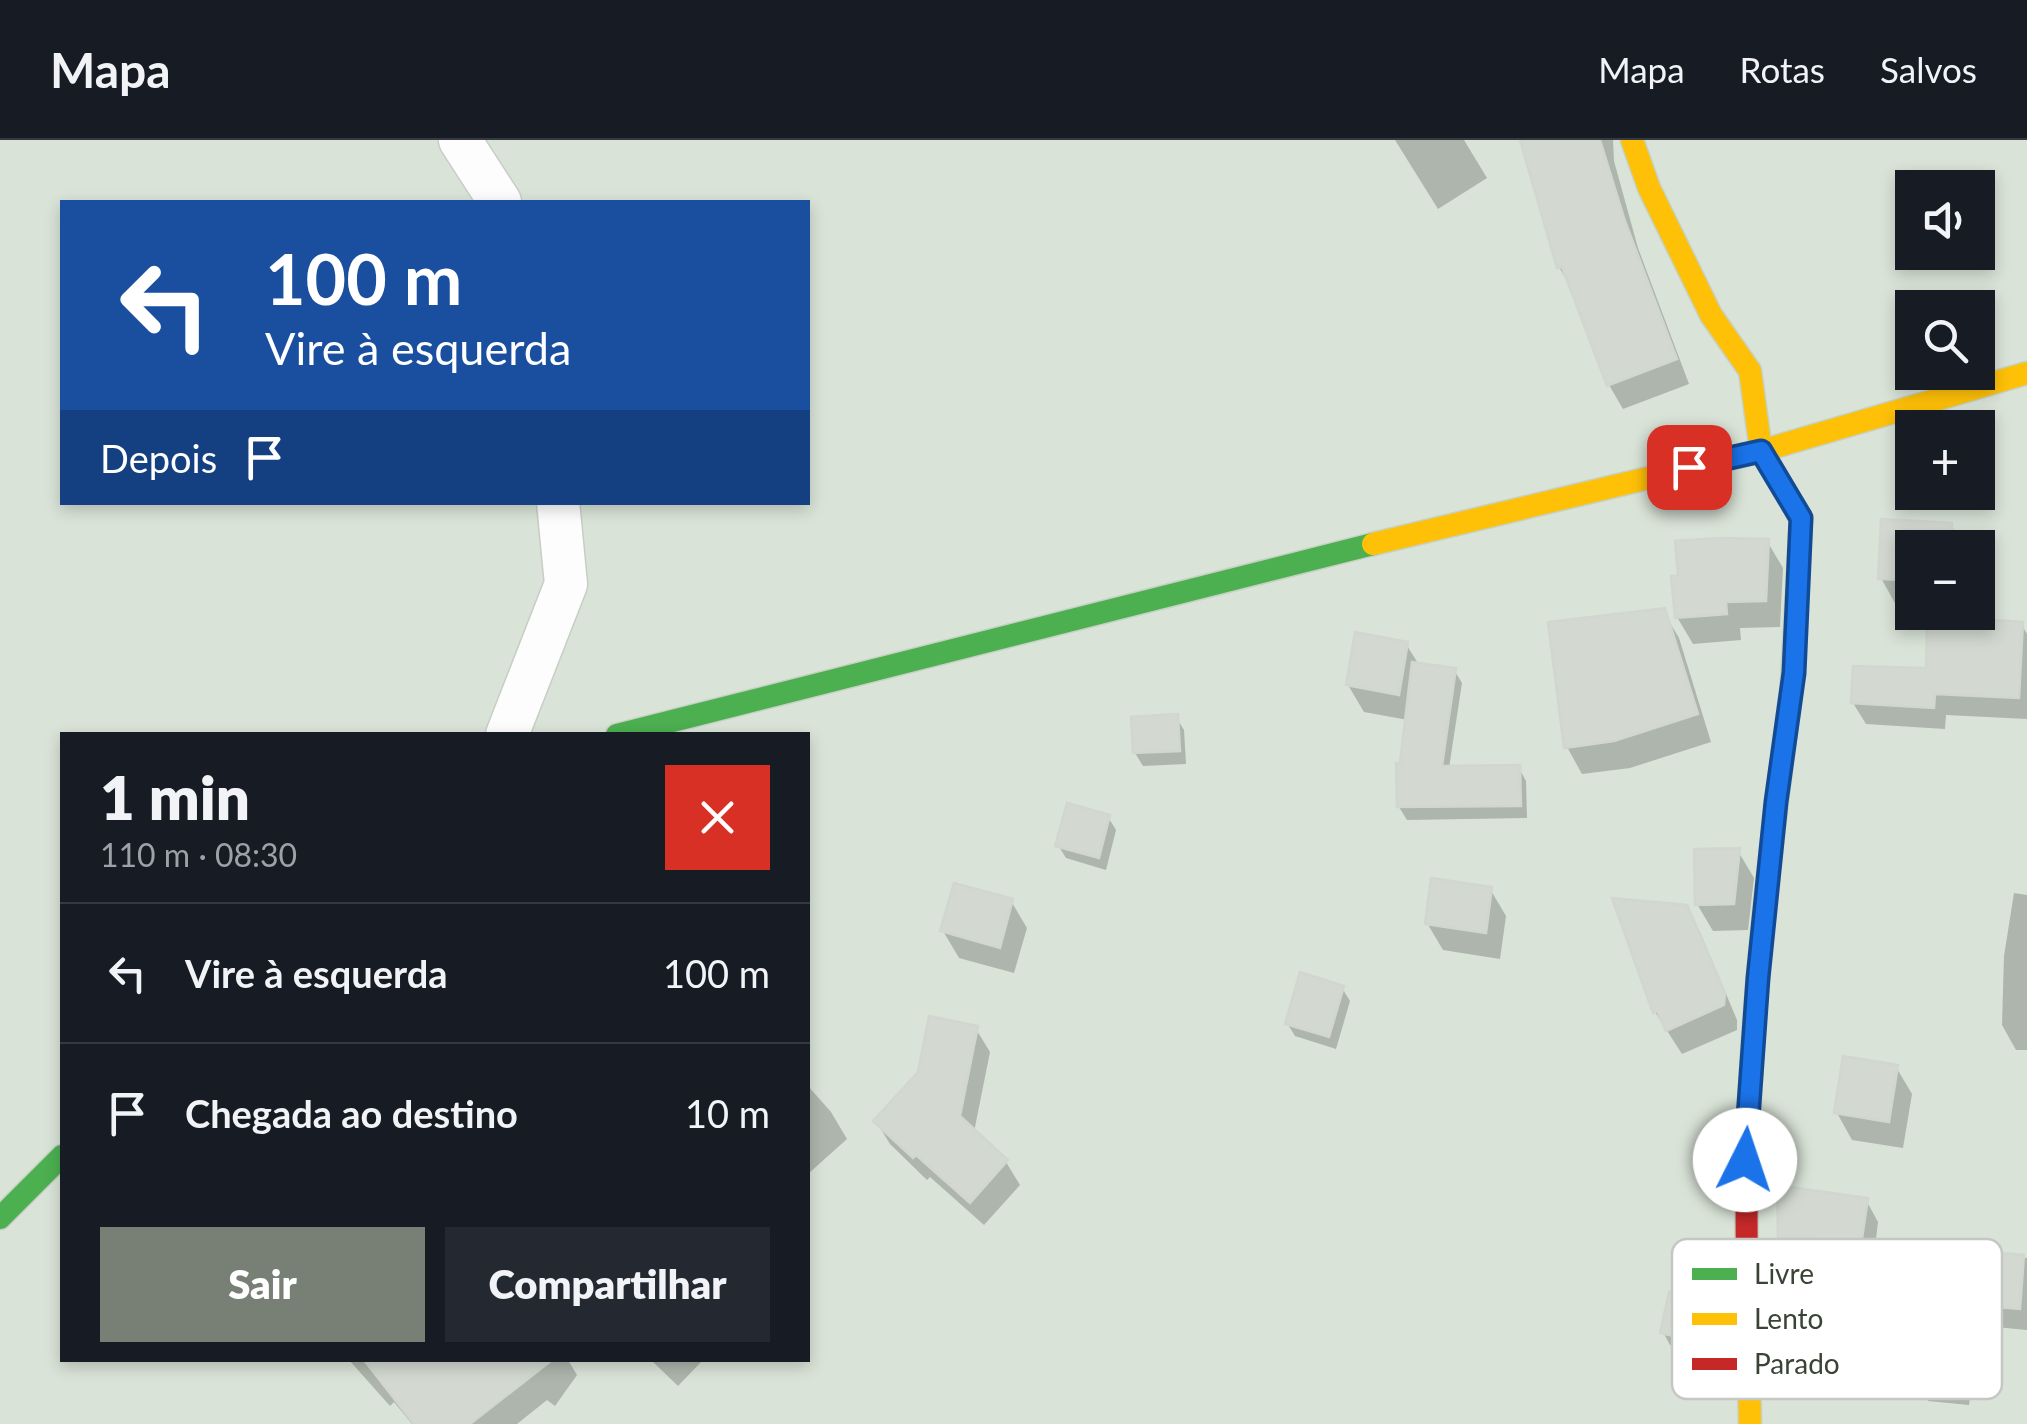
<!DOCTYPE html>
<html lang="pt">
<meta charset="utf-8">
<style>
:root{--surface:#171b24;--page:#242831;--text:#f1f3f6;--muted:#9ea1a6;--line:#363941;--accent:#788075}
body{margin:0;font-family:Lato,sans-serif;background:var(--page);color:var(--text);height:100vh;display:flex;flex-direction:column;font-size:38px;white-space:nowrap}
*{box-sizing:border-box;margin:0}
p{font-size:32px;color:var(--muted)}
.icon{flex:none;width:55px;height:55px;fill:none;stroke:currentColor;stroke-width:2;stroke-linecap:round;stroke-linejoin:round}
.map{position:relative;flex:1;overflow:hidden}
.details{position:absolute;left:60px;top:592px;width:750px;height:630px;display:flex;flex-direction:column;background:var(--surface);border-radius:0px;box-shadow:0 5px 15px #0003}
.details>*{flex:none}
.hud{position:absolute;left:60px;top:60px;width:750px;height:305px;border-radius:0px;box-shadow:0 5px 15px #0003;background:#1a4fa0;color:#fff;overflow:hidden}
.fabs{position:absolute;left:1895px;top:30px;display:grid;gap:20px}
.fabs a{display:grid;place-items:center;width:100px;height:100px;border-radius:0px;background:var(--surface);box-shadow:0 5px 15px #0003;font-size:50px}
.pin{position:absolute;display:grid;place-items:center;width:85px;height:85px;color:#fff;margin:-42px;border-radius:20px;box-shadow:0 5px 15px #0006}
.me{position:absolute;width:110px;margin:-55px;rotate:4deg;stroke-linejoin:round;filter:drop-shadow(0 0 8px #0008)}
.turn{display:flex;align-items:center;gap:35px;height:210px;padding:0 40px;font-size:45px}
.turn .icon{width:130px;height:130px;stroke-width:2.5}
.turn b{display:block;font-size:70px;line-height:85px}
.then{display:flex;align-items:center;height:95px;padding:0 40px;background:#0003;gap:20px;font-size:38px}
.round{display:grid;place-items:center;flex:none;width:105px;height:105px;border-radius:0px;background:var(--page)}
.summary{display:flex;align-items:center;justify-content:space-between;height:170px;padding:0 40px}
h1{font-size:60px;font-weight:800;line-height:75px}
.cta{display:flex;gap:20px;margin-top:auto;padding:20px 40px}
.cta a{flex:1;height:115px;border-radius:0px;background:var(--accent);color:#fff;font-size:40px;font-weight:800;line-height:115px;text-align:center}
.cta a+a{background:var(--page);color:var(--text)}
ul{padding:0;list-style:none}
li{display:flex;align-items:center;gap:30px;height:140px;padding:0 40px;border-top:2px solid var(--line)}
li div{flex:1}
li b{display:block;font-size:38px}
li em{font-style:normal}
header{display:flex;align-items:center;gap:60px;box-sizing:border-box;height:140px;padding:0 50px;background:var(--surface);border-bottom:2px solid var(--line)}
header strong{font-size:48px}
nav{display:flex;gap:55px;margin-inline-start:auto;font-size:35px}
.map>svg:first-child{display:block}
.residential{fill:#d9e3d7;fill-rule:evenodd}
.shadow{fill:#0003}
.building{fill:#d3d8d1;stroke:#d1d7cf;stroke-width:2.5}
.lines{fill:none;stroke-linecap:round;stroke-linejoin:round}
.street-casing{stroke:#c8cdc6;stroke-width:45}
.fast-casing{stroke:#c5d1c3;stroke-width:25}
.slow-casing{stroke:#c5d1c3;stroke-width:25}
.jam-casing{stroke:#c5d1c3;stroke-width:25}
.street{stroke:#fcfdfc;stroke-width:42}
.fast{stroke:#4caf50;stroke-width:22}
.slow{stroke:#ffc107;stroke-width:22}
.jam{stroke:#c62828;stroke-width:22}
.route-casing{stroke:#114b97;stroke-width:25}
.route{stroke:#1a73e8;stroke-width:18}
.key{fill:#fff;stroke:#c4c7c3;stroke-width:2.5}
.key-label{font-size:28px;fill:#3a4436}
</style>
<header>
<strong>Mapa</strong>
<nav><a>Mapa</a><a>Rotas</a><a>Salvos</a></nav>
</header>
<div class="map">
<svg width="2027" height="1284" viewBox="0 0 2027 1284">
<rect width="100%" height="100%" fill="#eaefe9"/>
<!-- residential -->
<path class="residential" d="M 0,0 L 2027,0 L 2027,1284 L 0,1284 ZM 1912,48 L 1978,48 L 1978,112 L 1912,112 ZM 62,62 L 808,62 L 808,362 L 62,362 ZM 1912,168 L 1978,168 L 1978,232 L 1912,232 ZM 1912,288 L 1978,288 L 1978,352 L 1912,352 ZM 1912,408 L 1978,408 L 1978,472 L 1912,472 ZM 62,595 L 808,595 L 808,1220 L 62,1220 Z"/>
<!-- shadow -->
<g class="shadow">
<polygon points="1395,0 1464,0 1487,38 1438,69"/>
<polygon points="1522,0 1613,0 1614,21 1638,108 1689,244 1623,269 1609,245 1574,153 1559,127"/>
<polygon points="1883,381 1951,385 1964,408 1912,408 1912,466 1896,465 1881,438"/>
<polygon points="1767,401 1783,428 1780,487 1740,488 1741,500 1693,504 1677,477"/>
<polygon points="1663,471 1679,498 1711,602 1630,628 1582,634 1567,607"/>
<polygon points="2021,484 2027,494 2027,579 1946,575 1945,589 1866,584 1853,563 1928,531"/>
<polygon points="1406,504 1419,525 1454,530 1462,543 1449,628 1519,628 1526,641 1527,678 1407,680 1399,667 1408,580 1364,572 1348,545"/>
<polygon points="1176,577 1184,590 1186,624 1143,626 1135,613"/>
<polygon points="1108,677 1116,690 1106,730 1066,718 1058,705"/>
<polygon points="1738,711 1754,738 1748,790 1713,791 1697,764"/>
<polygon points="1490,749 1506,776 1500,819 1443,810 1427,783"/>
<polygon points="2014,753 2027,755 2027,910 2016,910 2002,885 2004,816"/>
<polygon points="1011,761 1027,788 1014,833 959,818 943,791"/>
<polygon points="1685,767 1700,792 1737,880 1737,890 1682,914 1655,872"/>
<polygon points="1342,848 1350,861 1336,909 1295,896 1287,883"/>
<polygon points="976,889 990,912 974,992 1006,1022 1020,1045 984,1085 930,1037 927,1040 890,1004 876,981"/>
<polygon points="1896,927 1912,954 1903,1008 1852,1000 1837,973"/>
<polygon points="808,946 831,972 847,999 808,1034"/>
<polygon points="1866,1060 1878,1082 1872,1133 1827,1126 1823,1119 1793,1118 1780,1097"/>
<polygon points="1976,1114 2027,1118 2027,1190 1985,1186 1976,1171 1977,1201 1969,1265 1928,1261 1916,1240 1919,1201 1916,1201 1904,1180 1964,1140 1973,1155"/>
<polygon points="1715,1164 1723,1177 1723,1216 1670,1205 1663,1192"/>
<polygon points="349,1220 568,1220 577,1235 555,1266 547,1260 517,1284 412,1284 394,1262 390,1266"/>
<polygon points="651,1220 703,1220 678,1246"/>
</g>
<!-- building -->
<g class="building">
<polygon points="1520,0 1600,0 1625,81 1677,219 1607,246 1562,127 1557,128"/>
<polygon points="1881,379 1952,383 1951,408 1912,408 1912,440 1878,439"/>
<polygon points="1721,398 1769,399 1766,461 1726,462 1727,474 1675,478 1671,436 1678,436 1675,401"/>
<polygon points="1665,468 1698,574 1614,601 1564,608 1548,482"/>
<polygon points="1927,476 2023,482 2019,558 1935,554 1934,568 1851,563 1853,526 1926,528"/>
<polygon points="1355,492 1408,502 1399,555 1346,545"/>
<polygon points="1412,522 1456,528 1442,626 1520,625 1521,666 1397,667 1396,623 1400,623"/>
<polygon points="1178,574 1180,611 1133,613 1131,577"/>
<polygon points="1067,663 1110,675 1099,718 1055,706"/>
<polygon points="1740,708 1734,764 1695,765 1694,709"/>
<polygon points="1431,738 1492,747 1486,793 1425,784"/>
<polygon points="954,743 1013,759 1000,808 940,791"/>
<polygon points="1612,758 1687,765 1725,853 1724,865 1666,891 1657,871 1653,873"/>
<polygon points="1300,832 1344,846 1329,897 1285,884"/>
<polygon points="929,876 978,886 960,976 1008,1020 970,1063 916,1015 913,1018 873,981 918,932"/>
<polygon points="1843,916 1898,925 1889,982 1834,973"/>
<polygon points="1777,1045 1868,1058 1860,1112 1812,1105 1813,1098 1778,1098"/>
<polygon points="1974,1111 2024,1115 2020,1169 1970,1165"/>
<polygon points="1669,1152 1716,1161 1717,1205 1660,1193"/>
<polygon points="364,1220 552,1220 470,1284 414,1284"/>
</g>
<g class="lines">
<defs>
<g id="street">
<polyline points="460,0 500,62"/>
<polyline points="507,595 566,444 558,362"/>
</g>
<g id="fast">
<polyline points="617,595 1373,404"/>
<polyline points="0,1078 62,1016"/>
</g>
<g id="slow">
<polyline points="1632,0 1649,48 1711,175 1750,231 1761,311 1801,378 1792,544"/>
<polyline points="1373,404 1761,311 2027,233"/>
<polyline points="1747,1124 1750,1284"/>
</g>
<path id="jam" d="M 1747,1124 C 1743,930 1766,737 1792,544"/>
</defs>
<!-- street casing -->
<use href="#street" class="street-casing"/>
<!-- fast casing -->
<use href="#fast" class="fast-casing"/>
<!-- slow casing -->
<use href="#slow" class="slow-casing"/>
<!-- jam casing -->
<use href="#jam" class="jam-casing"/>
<!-- street -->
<use href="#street" class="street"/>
<!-- fast -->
<use href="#fast" class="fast"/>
<!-- slow -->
<use href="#slow" class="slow"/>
<!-- jam -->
<use href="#jam" class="jam"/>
</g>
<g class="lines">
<defs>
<polyline id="route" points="1689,327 1761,311 1801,378 1794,533 1776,662 1758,838 1745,1020"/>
</defs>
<!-- route casing -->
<use href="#route" class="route-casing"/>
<!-- route -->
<use href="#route" class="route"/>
</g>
<!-- legend -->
<rect x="1672" y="1099" width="330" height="160" rx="15" class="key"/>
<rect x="1692" y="1128" width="45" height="12" fill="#4caf50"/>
<rect x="1692" y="1173" width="45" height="12" fill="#ffc107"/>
<rect x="1692" y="1218" width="45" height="12" fill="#c62828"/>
<g class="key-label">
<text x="1754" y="1144">Livre</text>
<text x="1754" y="1189">Lento</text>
<text x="1754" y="1234">Parado</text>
</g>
</svg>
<div class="fabs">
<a><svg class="icon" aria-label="sound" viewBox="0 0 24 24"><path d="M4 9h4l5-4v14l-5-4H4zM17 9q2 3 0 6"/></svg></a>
<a><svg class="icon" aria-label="search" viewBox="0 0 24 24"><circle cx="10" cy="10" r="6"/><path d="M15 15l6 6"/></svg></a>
<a>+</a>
<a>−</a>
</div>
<div class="pin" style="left:1689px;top:327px;background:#d93025"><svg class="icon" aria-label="arrive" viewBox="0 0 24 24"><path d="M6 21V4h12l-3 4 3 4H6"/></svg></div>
<svg class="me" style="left:1745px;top:1020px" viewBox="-20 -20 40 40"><circle r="19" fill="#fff"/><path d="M0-13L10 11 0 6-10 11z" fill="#1a73e8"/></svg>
<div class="hud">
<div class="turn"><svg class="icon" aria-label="left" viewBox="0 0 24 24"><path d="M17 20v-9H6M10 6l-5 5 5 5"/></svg><div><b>100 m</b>Vire à esquerda</div></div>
<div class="then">Depois<svg class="icon" aria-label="arrive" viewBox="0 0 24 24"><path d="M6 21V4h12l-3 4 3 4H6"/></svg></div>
</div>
<section class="details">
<div class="summary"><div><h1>1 min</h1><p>110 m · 08:30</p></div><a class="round" style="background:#d93025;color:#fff"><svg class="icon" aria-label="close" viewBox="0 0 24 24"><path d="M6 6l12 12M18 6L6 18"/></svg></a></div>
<ul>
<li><svg class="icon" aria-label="left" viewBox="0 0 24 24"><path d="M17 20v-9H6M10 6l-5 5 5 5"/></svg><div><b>Vire à esquerda</b></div><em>100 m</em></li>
<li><svg class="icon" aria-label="arrive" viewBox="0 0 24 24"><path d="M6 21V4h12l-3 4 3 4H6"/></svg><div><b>Chegada ao destino</b></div><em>10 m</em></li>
</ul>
<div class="cta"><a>Sair</a><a>Compartilhar</a></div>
</section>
</div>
